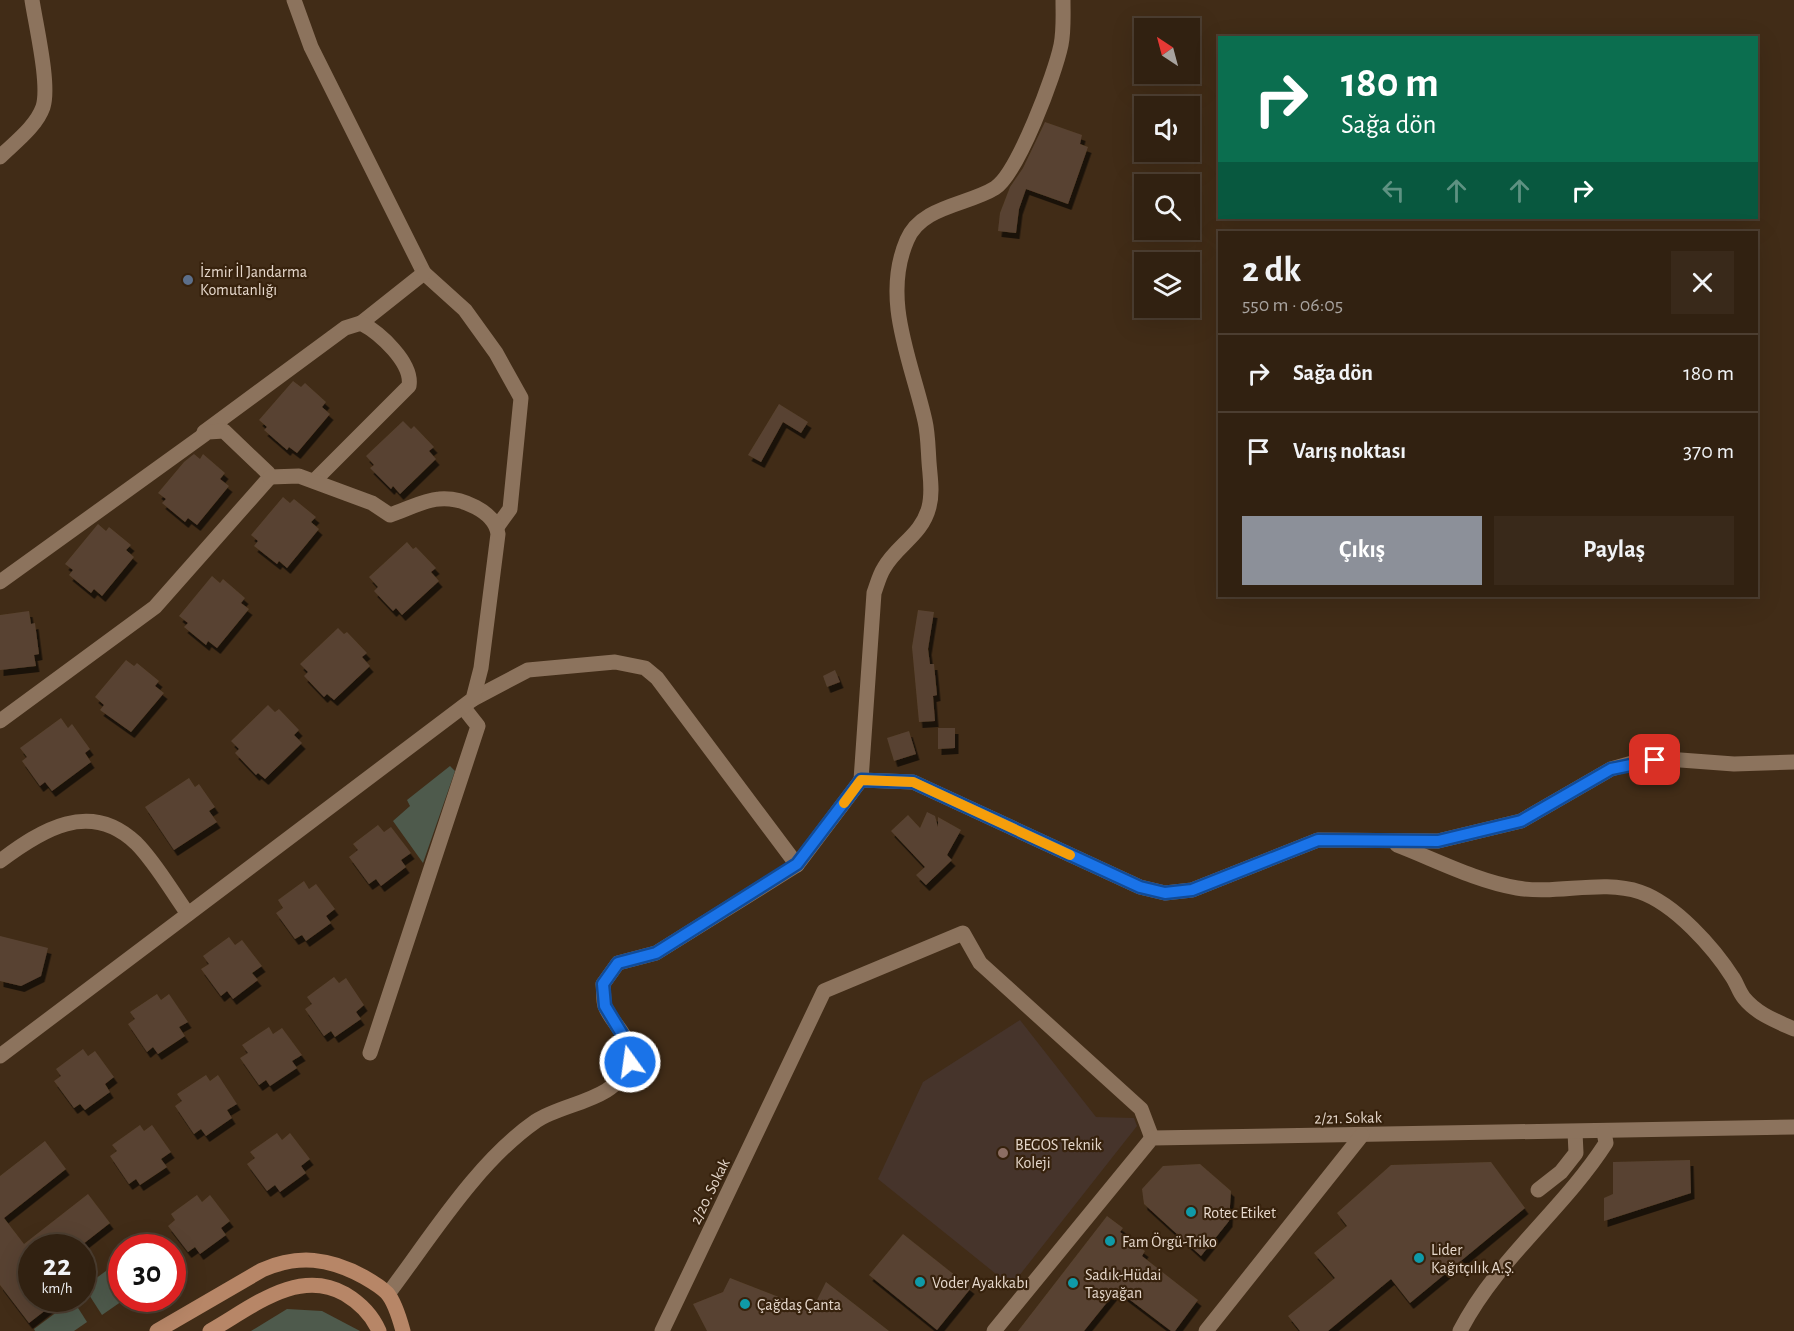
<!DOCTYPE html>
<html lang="tr">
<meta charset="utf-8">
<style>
:root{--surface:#312111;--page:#39291a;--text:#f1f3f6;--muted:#a8a39f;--line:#4c3e31;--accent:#8c9099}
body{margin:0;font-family:"Alegreya Sans",sans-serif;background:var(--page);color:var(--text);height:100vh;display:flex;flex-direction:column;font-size:22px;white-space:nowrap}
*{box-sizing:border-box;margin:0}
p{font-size:20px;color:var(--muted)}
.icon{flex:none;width:33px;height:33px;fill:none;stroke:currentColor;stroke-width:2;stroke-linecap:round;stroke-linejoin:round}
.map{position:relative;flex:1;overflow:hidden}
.sheet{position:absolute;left:1218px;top:231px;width:540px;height:366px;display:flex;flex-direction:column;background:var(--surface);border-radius:0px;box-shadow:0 6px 24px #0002,0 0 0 2px var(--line)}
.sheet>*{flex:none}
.banner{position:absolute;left:1218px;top:36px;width:540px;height:183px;border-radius:0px;box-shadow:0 6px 24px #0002,0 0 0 2px var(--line);background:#0b6e4f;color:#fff;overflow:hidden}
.needle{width:39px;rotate:324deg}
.fabs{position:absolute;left:1134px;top:18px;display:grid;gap:12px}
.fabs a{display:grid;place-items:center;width:66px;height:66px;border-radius:0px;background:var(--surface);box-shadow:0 6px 24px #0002,0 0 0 2px var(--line);font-size:30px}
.speed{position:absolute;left:18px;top:1234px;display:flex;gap:12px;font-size:30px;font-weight:700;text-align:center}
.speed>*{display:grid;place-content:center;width:78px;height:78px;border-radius:50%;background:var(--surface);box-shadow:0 6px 24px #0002,0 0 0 2px var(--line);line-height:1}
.speed small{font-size:15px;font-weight:400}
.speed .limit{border:9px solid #d22;background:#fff;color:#111}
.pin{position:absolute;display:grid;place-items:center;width:51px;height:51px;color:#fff;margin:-26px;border-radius:12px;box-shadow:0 3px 9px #0006}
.me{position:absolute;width:66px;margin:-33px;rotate:346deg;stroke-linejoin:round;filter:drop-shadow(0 0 4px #0008)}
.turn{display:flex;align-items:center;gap:21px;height:126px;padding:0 24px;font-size:27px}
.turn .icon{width:78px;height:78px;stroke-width:2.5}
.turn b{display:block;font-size:42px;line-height:51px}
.lanes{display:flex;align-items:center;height:57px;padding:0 24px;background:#0003;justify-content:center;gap:30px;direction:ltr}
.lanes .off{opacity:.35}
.round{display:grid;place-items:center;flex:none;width:63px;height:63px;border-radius:0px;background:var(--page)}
.head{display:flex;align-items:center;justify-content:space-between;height:102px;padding:0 24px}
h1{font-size:36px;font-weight:700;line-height:45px}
.cta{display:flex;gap:12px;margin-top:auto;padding:12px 24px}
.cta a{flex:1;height:69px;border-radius:0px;background:var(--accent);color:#fff;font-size:24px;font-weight:700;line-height:69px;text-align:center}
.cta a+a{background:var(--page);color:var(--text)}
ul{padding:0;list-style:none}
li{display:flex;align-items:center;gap:18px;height:78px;padding:0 24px;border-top:2px solid var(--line)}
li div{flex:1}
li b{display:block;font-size:22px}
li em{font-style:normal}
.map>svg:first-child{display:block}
.education{fill:#46342b}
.green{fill:#4e5a4c}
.building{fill:#594330;filter:url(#shadow)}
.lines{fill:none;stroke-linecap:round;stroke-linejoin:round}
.minor{stroke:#8c735d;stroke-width:15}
.major{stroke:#b78667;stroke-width:15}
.route-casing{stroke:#114b97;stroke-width:15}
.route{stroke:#1a73e8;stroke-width:10}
.slow{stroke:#f59e0b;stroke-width:10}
.service-dot{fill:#5c6f8a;stroke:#37220d;stroke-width:2}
.education-dot{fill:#8d6e63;stroke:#37220d;stroke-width:2}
.culture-dot{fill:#0f9aa8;stroke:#37220d;stroke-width:2}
.labels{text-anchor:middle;stroke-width:4.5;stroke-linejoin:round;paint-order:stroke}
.poi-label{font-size:16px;fill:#e6d8cc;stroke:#37220d;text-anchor:start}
.street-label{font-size:16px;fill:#e6d8cc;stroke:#37220d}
</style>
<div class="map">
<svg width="1794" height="1331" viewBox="0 0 1794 1331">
<defs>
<filter id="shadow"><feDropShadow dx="3.5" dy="6" stdDeviation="0" flood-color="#0009"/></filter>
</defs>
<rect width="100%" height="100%" fill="#412c17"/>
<!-- education -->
<polygon class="education" points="1020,1020 1096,1117 1134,1118 1137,1126 1011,1286 878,1179 923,1082"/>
<!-- green -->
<g class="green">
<polygon points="450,766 455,771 423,863 393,821 410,806 407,800"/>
<polygon points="121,1260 122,1299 125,1299 102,1315 84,1287"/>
<polygon points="73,1300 87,1322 74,1331 35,1331 34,1329"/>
<polygon points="287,1309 322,1311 360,1331 251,1331"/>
</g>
<!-- building -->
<g class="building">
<polygon points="1045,122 1082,135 1080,144 1088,147 1068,204 1026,189 1019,209 1016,233 998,231 1000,213 1010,187 1023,168"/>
<polygon points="293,381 301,387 305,383 326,402 322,407 330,414 297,453 289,447 287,450 264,430 267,427 259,420"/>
<polygon points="779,404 808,422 801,433 783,422 761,462 748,455"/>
<polygon points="403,421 411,429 414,426 434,447 429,451 436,459 400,494 393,486 391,489 370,468 374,465 366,456"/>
<polygon points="194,454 200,459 203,454 225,473 220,479 229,486 197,525 188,518 185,522 162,503 166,499 158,493 184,462"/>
<polygon points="283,497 290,503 294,499 316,517 311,522 319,529 287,568 279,561 277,564 254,546 258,541 251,535"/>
<polygon points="98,524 106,531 109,527 131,545 126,550 134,557 102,596 94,589 91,593 69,575 73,570 65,564"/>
<polygon points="407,542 413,549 416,547 436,568 431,572 439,581 402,615 396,608 393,611 374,591 378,587 369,577"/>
<polygon points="212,576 220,583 223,579 245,598 241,603 249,609 217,648 208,641 206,645 184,627 188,623 179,616"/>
<polygon points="918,610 934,612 928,649 930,664 934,664 937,695 933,696 935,721 919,722 912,647"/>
<polygon points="29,611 31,624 35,623 39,654 34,655 36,666 0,670 0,615"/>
<polygon points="338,628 344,634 347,632 367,653 362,657 370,666 334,700 327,694 324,697 304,676 308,672 300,664"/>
<polygon points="126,660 134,666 137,663 159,681 155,686 164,693 131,732 100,710 104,705 95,697"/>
<polygon points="835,670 840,682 827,687 823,676"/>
<polygon points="268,705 275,712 279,709 299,730 294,735 302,743 265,779 258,773 256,775 235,753 239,749 231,741"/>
<polygon points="61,718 68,728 72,724 90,749 85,753 91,762 52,791 45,782 40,786 22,761 27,757 20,748"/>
<polygon points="938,728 955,728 955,748 938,749"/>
<polygon points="909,731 916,754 894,761 887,738"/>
<polygon points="189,778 195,787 199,784 215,807 209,811 217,822 174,850 145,807"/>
<polygon points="927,812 935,816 938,827 938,817 961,830 947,855 952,860 926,885 916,875 925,867 891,831 908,815 920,828"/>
<polygon points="378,825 384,832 391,827 411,853 401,860 406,867 381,886 376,879 369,884 349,857 358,850 353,844"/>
<polygon points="304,881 309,889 316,884 335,909 326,916 331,923 306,941 302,935 295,939 276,913 283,908 278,900"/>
<polygon points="0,936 48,948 41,976 21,986 0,981"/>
<polygon points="229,937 235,945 242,940 262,966 252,973 258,980 233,999 227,991 221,996 201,969 209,964 203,956"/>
<polygon points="334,977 339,983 346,978 364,1005 356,1012 361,1019 335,1037 331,1031 324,1036 305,1009 312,1004 307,997"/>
<polygon points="157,994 161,1000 169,994 188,1022 179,1027 185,1036 158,1054 153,1047 147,1052 128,1024 135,1019 130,1012"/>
<polygon points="269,1027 273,1034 282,1028 302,1055 292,1061 297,1068 270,1086 266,1080 259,1085 240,1058 248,1053 242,1045"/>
<polygon points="83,1049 88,1056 95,1051 114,1077 105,1084 110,1092 85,1110 80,1104 74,1108 54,1081 61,1076 56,1069"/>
<polygon points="206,1075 210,1081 218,1075 237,1104 227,1110 232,1118 206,1136 201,1129 194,1134 175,1106 182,1101 177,1094"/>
<polygon points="140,1125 144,1131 152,1125 171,1152 161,1159 167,1167 140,1185 136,1179 129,1184 110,1156 117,1151 112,1145"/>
<polygon points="277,1133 282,1140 290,1133 310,1159 301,1166 306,1173 280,1192 275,1185 267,1191 247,1164 255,1158 250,1152"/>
<polygon points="45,1141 66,1169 4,1218 24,1244 88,1194 110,1223 78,1248 32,1248 32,1299 60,1299 29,1323 0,1285 0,1176"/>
<polygon points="1690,1160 1691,1193 1604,1221 1604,1198 1613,1194 1613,1162"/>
<polygon points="1491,1162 1525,1208 1410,1303 1391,1279 1328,1331 1300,1331 1288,1316 1335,1278 1314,1253 1347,1226 1337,1213 1391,1165"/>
<polygon points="1200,1164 1231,1191 1229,1221 1201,1256 1144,1204 1142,1189 1163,1166"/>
<polygon points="197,1195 202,1202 210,1195 230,1221 221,1228 226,1235 200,1254 195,1247 188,1252 168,1226 175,1220 171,1214"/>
<polygon points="1107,1216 1123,1228 1120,1232 1145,1251 1142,1256 1198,1300 1175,1331 1171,1331 1117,1290 1084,1331 1018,1331"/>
<polygon points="903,1234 971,1288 937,1330 869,1275"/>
<polygon points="730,1278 812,1310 826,1282 889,1331 707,1331 693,1304 723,1292"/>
</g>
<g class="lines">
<!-- minor -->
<g class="minor">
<polyline points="294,0 311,47 424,273 465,310 496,353 521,398 510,509 497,527"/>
<path d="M 0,157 C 14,143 36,127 43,107 C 50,85 36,26 32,0"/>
<polyline points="361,323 424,273"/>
<path d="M 204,432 L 345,328 L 361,323 C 380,333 413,363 409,386 L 314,481"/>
<polyline points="0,582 208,432 224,431 268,473 270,477 155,607 0,721"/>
<polyline points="473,699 528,670 615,662 645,668 657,678 797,865"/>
<path d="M 861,780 L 874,593 C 877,585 879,576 884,568 C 897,545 922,535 929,507 C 933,492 930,477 929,462 C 928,448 928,434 925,421 C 912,362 881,300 907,240 C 921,206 968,205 995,188 C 1018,173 1055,74 1061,45 C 1064,30 1063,15 1063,0"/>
<path d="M 1397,845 C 1436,860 1476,881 1517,888 C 1557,895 1602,879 1640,892 C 1675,904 1714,948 1733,978 C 1737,984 1739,992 1744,998 C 1757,1014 1776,1021 1794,1029"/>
<path d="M 0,861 C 41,830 90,799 136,843 C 156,863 172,892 188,914"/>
<polyline points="370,1053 478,726 463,707"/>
<path d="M 0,1056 L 473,699 L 481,668 L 498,534 C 495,511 461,497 439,499 C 423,500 406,510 390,515 L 372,503 L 299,476 L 270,477"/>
<polyline points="1538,1190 1561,1172 1576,1153 1575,1132"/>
<path d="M 388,1294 C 431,1237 477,1162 536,1121 C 565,1102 617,1101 629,1063 C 637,1041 612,1025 605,1006 C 603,1000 604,991 603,984 L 618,963 L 656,953 L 797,865 L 861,780 L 913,782 L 1140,887 L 1165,893 L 1192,890 L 1318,840 L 1438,841 L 1521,821 L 1611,769 L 1643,760 L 1667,759 L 1734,764 L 1794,762"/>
<polyline points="662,1331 824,991 963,933 980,963 1141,1109 1152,1138"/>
<polyline points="994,1331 1152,1138 1794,1127"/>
<polyline points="1206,1331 1362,1135"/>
<path d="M 1460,1331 C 1496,1260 1563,1210 1606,1143 L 1604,1132"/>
</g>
<!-- major -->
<g class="major">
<path d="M 157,1331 L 262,1270 C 298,1254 330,1258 364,1277 C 371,1281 381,1287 387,1293 C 394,1301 400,1320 403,1331"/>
<path d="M 210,1331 C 251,1308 298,1267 345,1294 C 360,1303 372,1315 379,1331"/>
</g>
</g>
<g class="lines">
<defs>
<polyline id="route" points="630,1062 631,1049 605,1006 603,984 618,963 656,953 797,864 861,780 913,782 1140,887 1165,893 1192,890 1318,840 1438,841 1521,821 1611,769 1655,760"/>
</defs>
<!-- route casing -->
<use href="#route" class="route-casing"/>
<!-- route -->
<use href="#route" class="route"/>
<!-- slow -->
<polyline class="slow" points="844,803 861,780 913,782 1070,855"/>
</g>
<!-- markers -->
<circle class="service-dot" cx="188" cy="280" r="6"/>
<circle class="education-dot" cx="1003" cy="1153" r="6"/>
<g class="culture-dot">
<circle cx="1191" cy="1212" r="6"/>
<circle cx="1110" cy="1241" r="6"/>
<circle cx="1419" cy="1258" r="6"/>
<circle cx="920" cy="1282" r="6"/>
<circle cx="1073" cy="1283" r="6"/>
<circle cx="745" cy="1304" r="6"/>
</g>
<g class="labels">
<!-- poi labels -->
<g class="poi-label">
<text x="200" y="277">İzmir İl Jandarma<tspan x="200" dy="18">Komutanlığı</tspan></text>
<text x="1015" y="1150">BEGOS Teknik<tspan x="1015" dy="18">Koleji</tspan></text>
<text x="1203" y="1218">Rotec Etiket</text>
<text x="1122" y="1247">Fam Örgü-Triko</text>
<text x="1431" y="1255">Lider<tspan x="1431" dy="18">Kağıtçılık A.Ş.</tspan></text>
<text x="1085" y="1280">Sadık-Hüdai<tspan x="1085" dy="18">Taşyağan</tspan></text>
<text x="932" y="1288">Voder Ayakkabı</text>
<text x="757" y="1310">Çağdaş Çanta</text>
</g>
<!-- street labels -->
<g class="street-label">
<text transform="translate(1348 1117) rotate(-1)" y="6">2/21. Sokak</text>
<text transform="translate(709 1191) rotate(-64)" y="6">2/20. Sokak</text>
</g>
</g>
</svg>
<div class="fabs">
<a><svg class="needle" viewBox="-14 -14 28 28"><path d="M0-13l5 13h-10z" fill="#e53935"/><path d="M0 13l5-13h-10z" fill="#a8a39f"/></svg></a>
<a><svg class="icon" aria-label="sound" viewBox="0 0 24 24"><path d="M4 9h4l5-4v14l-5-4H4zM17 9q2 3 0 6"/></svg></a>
<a><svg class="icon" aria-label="search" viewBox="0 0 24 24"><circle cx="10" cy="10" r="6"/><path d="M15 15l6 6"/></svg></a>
<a><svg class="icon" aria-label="layers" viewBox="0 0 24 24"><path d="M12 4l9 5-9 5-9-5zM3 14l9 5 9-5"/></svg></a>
</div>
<div class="speed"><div>22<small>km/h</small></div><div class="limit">30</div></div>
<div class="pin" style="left:1655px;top:760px;background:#d93025"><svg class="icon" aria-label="arrive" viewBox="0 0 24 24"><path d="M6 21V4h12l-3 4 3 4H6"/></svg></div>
<svg class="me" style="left:630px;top:1062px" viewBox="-20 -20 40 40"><circle r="17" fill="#1a73e8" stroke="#fff" stroke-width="3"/><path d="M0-11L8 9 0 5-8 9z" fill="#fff"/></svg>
<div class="banner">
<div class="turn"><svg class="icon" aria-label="right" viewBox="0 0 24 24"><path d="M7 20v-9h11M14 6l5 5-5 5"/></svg><div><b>180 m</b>Sağa dön</div></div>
<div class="lanes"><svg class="icon off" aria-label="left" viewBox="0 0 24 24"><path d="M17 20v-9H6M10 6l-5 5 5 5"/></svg><svg class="icon off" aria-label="ahead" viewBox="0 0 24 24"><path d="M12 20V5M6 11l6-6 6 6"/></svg><svg class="icon off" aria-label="ahead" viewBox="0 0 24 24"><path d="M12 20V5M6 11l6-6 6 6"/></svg><svg class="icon" aria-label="right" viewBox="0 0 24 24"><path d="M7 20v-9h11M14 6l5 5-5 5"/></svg></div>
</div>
<section class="sheet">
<div class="head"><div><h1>2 dk</h1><p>550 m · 06:05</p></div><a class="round"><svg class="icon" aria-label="close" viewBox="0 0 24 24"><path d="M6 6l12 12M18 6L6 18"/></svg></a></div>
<ul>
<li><svg class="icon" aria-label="right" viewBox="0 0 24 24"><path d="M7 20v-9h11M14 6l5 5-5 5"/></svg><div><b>Sağa dön</b></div><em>180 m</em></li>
<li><svg class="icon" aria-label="arrive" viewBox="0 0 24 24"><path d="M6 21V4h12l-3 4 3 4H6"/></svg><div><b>Varış noktası</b></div><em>370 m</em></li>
</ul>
<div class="cta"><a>Çıkış</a><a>Paylaş</a></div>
</section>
</div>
